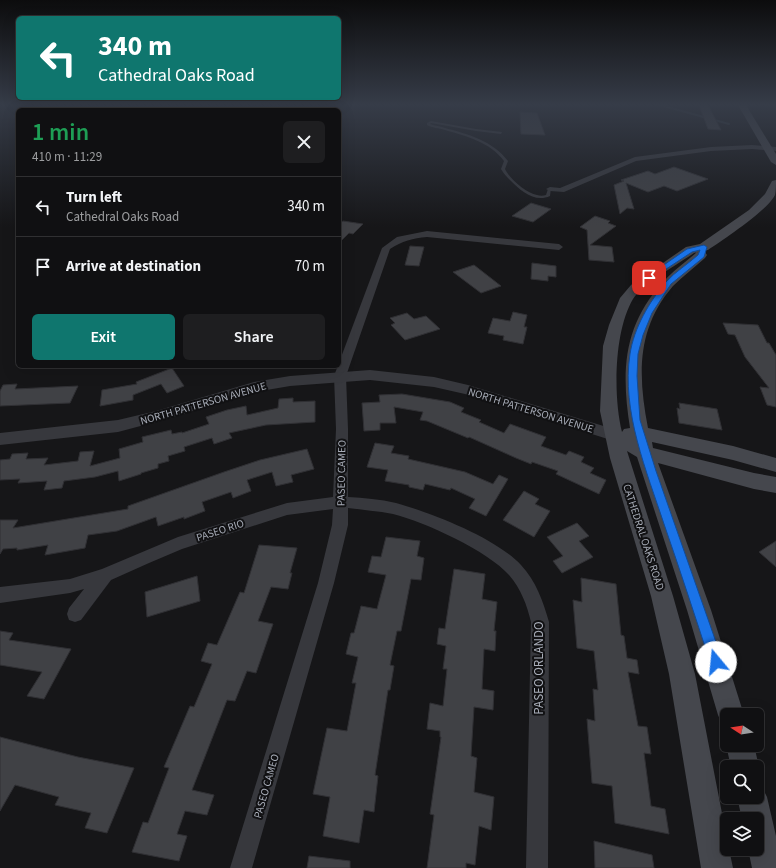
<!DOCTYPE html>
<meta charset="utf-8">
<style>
:root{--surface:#101012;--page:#1e1e20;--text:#f1f3f6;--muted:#9c9d9f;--line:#303032;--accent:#0f766e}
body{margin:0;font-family:"Source Sans 3",sans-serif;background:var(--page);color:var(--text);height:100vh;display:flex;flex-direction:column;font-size:15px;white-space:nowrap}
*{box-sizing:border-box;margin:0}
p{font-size:13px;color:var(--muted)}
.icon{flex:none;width:22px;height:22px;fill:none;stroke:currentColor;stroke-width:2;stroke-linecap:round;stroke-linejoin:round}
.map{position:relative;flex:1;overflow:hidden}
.panel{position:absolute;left:16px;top:108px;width:325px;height:260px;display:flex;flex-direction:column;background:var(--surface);border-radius:6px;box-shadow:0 4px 16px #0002,0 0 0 1px var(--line)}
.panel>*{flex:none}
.top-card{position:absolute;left:16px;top:16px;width:325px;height:84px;border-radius:6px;box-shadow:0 4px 16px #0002,0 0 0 1px var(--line);background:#0f766e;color:#fff;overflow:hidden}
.needle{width:26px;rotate:282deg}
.tools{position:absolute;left:720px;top:708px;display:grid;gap:8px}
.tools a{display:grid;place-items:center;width:44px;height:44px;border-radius:6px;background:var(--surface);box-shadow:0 4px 16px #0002,0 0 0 1px var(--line);font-size:20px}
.pin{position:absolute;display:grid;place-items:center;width:34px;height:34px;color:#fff;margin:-17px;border-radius:8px;box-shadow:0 2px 6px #0006}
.me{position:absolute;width:44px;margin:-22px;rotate:343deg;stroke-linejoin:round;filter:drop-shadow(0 0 3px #0008)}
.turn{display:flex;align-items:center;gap:14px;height:84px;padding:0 16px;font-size:18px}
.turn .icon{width:52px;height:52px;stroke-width:2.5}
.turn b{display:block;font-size:28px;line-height:34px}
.round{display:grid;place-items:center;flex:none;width:42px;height:42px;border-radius:6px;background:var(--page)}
.overview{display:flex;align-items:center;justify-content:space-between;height:68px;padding:0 16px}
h1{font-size:24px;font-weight:600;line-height:30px;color:#1e9e55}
.button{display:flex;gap:8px;margin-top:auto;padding:8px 16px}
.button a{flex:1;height:46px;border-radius:6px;background:var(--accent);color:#fff;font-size:16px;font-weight:600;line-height:46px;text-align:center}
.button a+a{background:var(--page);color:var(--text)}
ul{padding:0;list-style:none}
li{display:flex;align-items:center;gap:12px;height:60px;padding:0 16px;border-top:1px solid var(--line)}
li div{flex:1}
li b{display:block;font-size:15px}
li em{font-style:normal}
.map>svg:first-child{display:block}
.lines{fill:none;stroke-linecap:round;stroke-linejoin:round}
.stream{stroke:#2c353c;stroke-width:2}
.building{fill:#404145;stroke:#303034}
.service{fill:#37383d;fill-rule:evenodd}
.minor{fill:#37383d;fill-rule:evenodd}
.tertiary{fill:#37383d;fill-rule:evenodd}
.secondary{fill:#45474d;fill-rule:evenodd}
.route{fill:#1a73e8;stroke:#114b97}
.labels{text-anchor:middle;stroke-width:4;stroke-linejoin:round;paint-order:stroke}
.street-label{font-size:11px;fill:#a8adb8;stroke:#111113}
.near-street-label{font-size:13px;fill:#a8adb8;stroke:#111113}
</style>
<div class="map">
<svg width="776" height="868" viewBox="0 0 776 868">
<rect width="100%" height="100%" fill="#161618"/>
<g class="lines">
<!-- stream -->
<g class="stream">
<polyline points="131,105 133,110"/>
<polyline points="660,105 729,124"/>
</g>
</g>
<!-- building -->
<g class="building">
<polygon points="699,105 708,105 721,130 708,129"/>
<polygon points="520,112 537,113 545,135 521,134"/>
<polygon points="674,167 708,179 677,191 664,186 648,192 626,183 634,209 627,208 620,214 614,185 624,181 621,180 648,171 655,174"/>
<polygon points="531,203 551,209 533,222 512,216"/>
<polygon points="595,216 610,221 608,223 616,226 590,245 612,247 614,262 589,260 587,230 580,227"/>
<polygon points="343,221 363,224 353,234 349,233 339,243 339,224"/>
<polygon points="410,246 424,247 419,266 405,265"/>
<polygon points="532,263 556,266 556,277 548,276 548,281 531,279"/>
<polygon points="474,265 501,286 481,293 453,272"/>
<polygon points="513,312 527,315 524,327 527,327 523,344 503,340 504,336 488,333 493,318 510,321"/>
<polygon points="407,313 414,319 426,316 440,329 405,340 391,325 395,323 390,318"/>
<polygon points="723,323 758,325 767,343 769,343 776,355 776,407 767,405 760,387 769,388 745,357 735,335 728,334"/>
<polygon points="172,368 184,386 167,393 161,384 133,395 133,400 100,406 102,390 137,384 136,382"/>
<polygon points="17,384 15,389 78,386 70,403 0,406 0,391 3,385"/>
<polygon points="402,394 450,402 464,408 461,412 481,420 479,422 504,433 510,424 546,437 541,446 566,455 569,451 584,457 581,462 594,468 590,473 606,480 599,494 556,474 558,471 532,462 531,464 516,458 469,437 468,438 427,421 420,420 423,412 394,407 396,423 380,423 380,430 364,431 362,403 380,402 379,395"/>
<polygon points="293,398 293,402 315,401 315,422 266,425 229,433 232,438 214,444 212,438 184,447 185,451 168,456 169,461 158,464 158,468 141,473 141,474 119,481 118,471 95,477 64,481 62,488 44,490 47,481 18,483 20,479 0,480 0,460 10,459 12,454 28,453 26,459 48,458 44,465 78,461 80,452 94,451 90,466 120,458 119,449 143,442 142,437 171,430 172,434 182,432 182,433 209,424 206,417 227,410 246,406 247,415 278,408 279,399"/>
<polygon points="679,403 717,409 722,430 679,423 677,408 680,409"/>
<polygon points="375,443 394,446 391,453 409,456 408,459 465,472 493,484 499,475 508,479 486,516 469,508 475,499 451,488 450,490 425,484 423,490 409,487 409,485 385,481 388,470 367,467"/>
<polygon points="307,449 314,469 291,475 293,482 276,486 272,472 247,480 251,491 233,498 231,492 202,502 205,511 184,519 184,517 158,526 156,517 117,531 88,535 85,548 45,555 48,545 17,550 17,548 3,549 0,554 0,520 18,520 13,528 128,509 128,506 224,472 260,460"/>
<polygon points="524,491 539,499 535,504 550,511 534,537 503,520"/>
<polygon points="577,523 589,536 579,541 593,557 562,573 553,561 563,556 547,537"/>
<polygon points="386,537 420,541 417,556 424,558 421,580 411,579 401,631 397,631 390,665 394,666 390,690 388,690 375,775 378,776 374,812 364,810 359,843 323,836 330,797 313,794 327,728 347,731 356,683 352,683 358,657 346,654 351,633 354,633 361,606 377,609 386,575 368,572 372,556 381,557"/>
<polygon points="776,541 776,567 759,552"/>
<polygon points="259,545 297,548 290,573 292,573 288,589 271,587 258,621 273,624 256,673 247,671 235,701 227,700 192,790 214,795 207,815 185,811 177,834 187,836 179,861 132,852 143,822 148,823 169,768 164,767 190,706 194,707 212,664 201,661 208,643 217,645 240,592 244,593"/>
<polygon points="454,569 485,574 482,599 497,602 494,631 496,631 495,651 484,649 482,689 494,691 493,710 474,707 471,756 477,758 474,792 494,797 491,830 479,826 475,865 466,863 466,868 427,868 434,815 430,814 441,737 440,737 440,731 427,729 430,703 443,706 447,669 443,669 446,646 437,644 439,628 445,629"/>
<polygon points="197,576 200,601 147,617 145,592"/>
<polygon points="581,578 616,584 621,635 624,636 627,658 637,660 639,674 628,672 638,726 647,727 651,754 644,753 651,806 665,809 669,834 615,823 612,786 592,783 587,719 595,721 593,689 598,690 594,651 577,648 573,600 582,602"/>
<polygon points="0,631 13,633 9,640 71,649 44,699 27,696 42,672 0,665"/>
<polygon points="0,737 78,757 134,768 107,833 85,828 91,813 55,805 59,797 15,785 0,811"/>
<polygon points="594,841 652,855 654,868 595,868"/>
<polygon points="309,856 350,861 350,868 307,868"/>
</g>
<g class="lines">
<!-- service -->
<path class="service" d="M 431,121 L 476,129 L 502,132 L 501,134 L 476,131 L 431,123 L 430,124 C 435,126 440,126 445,128 C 468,134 493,141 508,161 L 505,169 C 509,178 526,193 537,195 C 540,196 543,196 546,195 L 548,189 L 551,188 L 550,196 C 535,203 521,191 511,181 C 507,177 504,174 501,169 L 504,161 C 490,142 466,136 445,130 C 439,128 432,128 427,125 L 427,123 Z"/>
<!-- minor -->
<g class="minor">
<polygon points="752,145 776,147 776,151 752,149 711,151 636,161 564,192 550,191 546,189 550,187 560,188 635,157 711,147"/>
<path d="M 427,231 L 559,244 L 563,247 L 559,250 L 427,237 C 413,238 402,241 390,249 L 346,376 L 348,429 L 348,497 C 364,498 380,499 396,503 C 432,513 496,538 521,565 C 536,581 543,601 549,622 L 548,868 L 526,868 L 531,622 C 527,605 521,589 509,575 C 488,551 425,522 393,514 C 378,511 363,510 348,508 L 348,525 L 334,583 L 252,868 L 230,868 L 318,583 L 332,525 L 333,509 L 287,515 L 182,549 L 149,563 L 111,580 L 81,620 L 75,622 L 69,620 L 67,614 L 69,608 L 84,589 L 70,593 L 0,603 L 0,587 L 70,579 L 102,569 L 178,537 L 287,503 L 333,497 L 336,429 L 334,376 L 382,248 L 397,237 Z"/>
</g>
<!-- tertiary -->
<polygon class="tertiary" points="370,370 434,377 468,385 620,431 622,435 620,439 614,441 465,394 434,387 370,380 290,386 255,392 163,420 118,432 0,445 0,433 118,420 156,411 254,382 290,376"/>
<!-- secondary -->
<g class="secondary">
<polygon points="738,105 746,105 776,154 776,165 771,162"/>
<path d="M 776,180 C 776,184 776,191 775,195 C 768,210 724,239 708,250 L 701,251 L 705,252 L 707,255 L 705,258 C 695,267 683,276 673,286 C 636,329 638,376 648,428 L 733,446 L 776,458 L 776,472 L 733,460 L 652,442 L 653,448 L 754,473 L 776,477 L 776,493 L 754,489 L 658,463 L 711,610 L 744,715 L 727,715 L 727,727 L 722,724 L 718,715 L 687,610 L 637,457 L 627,451 L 673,596 L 695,674 L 727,839 L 727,849 L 729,849 L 733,868 L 701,868 L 669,674 L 651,596 L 610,458 L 600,411 L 603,346 L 609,325 L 620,298 L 631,285 L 686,247 L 700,244 L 749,210 L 765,194 L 772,181 ZM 697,252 C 686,262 674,270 664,281 C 623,325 621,371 630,428 L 624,429 L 622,432 C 613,396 614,331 633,299 C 643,284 678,264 694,253 L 698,252 Z"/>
<polygon points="727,743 727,745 754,745 759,767 757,772 757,767 731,767 726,745"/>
<polygon points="757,785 762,787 767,797 776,836 776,868 752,868 748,849 757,849 757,819 742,819 737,797 757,797"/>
</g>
</g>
<!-- sky -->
<linearGradient id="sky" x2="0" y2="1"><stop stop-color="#0c0c0d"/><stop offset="0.46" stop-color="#363c48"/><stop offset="1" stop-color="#363c48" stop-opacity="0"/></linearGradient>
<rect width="776" height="227" fill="url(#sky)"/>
<!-- route -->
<path class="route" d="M 704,245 L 707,247 L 704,257 L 671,284 L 652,313 L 643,335 L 638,354 L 637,376 L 640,420 L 656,471 L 723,662 L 721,667 L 716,669 L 712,667 L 710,662 C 695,616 680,570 664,524 C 647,472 621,411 630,354 C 634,328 649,302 666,282 C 675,272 688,264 698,255 L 700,250 L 692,252 L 651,279 L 645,278 L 687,249 Z"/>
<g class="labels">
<!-- street labels -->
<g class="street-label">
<text transform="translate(203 403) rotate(-16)" y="4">NORTH PATTERSON AVENUE</text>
<text transform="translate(531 410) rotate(17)" y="4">NORTH PATTERSON AVENUE</text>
<text transform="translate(341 473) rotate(-89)" y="4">PASEO CAMEO</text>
<text transform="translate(220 530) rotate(-18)" y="4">PASEO RIO</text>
<text transform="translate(644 537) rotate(72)" y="4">CATHEDRAL OAKS ROAD</text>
<text transform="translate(266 786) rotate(-74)" y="4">PASEO CAMEO</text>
</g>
<!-- near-street labels -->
<g class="near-street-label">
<text transform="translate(538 668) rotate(-90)" y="5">PASEO ORLANDO</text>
</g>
</g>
</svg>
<div class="tools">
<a><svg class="needle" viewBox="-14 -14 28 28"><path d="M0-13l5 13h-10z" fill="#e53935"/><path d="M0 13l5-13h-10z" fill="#9c9d9f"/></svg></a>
<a><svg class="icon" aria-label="search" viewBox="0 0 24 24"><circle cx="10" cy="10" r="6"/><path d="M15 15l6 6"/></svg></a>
<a><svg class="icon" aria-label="layers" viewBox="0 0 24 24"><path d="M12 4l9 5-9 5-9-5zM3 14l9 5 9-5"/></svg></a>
</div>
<div class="pin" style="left:649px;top:278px;background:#d93025"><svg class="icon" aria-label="arrive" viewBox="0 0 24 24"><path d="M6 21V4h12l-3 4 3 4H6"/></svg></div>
<svg class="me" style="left:716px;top:662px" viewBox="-20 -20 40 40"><circle r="19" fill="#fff"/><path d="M0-13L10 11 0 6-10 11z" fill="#1a73e8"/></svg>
<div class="top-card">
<div class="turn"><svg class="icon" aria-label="left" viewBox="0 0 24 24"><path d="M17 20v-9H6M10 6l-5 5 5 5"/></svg><div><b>340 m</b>Cathedral Oaks Road</div></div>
</div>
<section class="panel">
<div class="overview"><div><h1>1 min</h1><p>410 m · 11:29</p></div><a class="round"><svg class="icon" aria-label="close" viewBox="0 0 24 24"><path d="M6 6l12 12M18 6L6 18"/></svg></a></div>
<ul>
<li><svg class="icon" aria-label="left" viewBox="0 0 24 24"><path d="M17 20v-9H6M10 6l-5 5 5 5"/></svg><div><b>Turn left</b><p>Cathedral Oaks Road</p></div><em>340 m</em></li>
<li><svg class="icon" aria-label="arrive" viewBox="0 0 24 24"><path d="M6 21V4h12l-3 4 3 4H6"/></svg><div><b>Arrive at destination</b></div><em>70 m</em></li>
</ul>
<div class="button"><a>Exit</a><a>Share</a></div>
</section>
</div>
